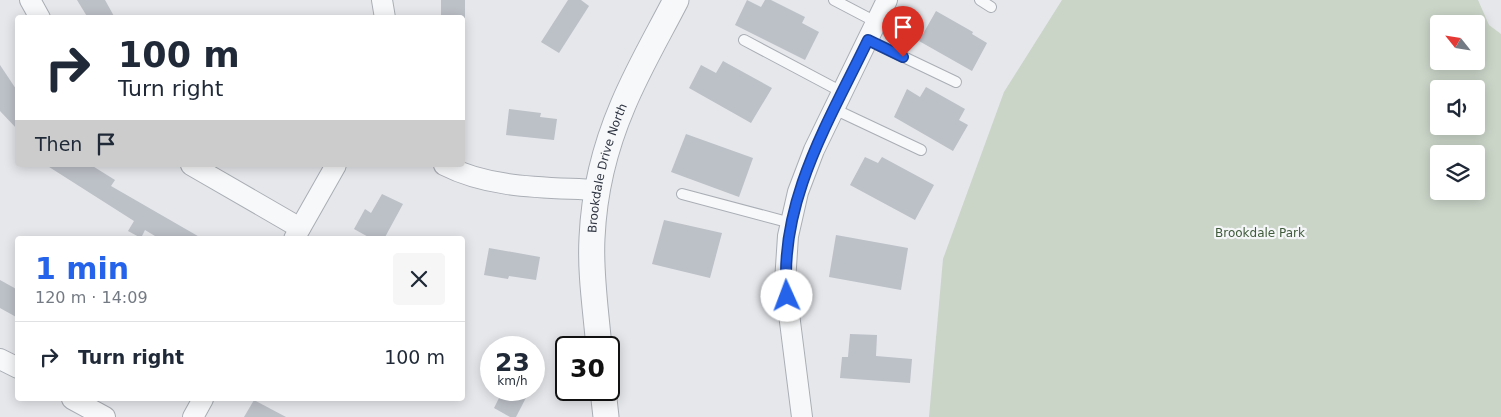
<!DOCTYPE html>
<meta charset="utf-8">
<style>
:root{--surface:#fff;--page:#f6f6f7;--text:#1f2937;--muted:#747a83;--line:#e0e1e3;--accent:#2563eb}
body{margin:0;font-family:"DejaVu Sans",sans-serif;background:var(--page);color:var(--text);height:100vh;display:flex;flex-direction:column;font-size:19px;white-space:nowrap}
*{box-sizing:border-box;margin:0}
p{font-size:16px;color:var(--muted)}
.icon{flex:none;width:28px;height:28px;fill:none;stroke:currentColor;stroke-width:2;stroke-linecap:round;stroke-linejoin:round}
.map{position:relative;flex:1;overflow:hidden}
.drawer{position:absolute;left:15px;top:236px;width:450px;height:165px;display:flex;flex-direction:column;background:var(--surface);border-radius:5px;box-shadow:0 2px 12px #0003}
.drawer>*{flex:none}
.hud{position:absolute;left:15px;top:15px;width:450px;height:152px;border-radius:5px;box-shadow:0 2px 12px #0003;background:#fff;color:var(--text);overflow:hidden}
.needle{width:32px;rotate:300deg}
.controls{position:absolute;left:1430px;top:15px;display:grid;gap:10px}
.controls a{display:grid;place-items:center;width:55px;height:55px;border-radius:5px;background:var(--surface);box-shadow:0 2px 12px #0003;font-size:25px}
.speed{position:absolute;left:480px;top:336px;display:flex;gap:10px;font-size:25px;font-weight:700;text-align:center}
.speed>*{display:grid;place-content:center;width:65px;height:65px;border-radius:50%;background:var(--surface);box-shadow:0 2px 12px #0003;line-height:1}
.speed small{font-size:12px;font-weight:400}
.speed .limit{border:2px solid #111;border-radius:8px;background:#fff;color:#111}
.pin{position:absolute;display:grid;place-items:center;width:42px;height:42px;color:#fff;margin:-51px -21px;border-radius:50% 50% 50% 0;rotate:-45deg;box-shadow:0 0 5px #0007}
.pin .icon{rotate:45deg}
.me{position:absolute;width:55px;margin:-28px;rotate:358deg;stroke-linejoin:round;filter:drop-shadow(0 0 4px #0008)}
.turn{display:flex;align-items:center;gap:18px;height:105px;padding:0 20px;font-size:22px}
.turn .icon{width:65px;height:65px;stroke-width:2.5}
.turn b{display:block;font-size:35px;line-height:42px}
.then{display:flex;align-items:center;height:48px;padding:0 20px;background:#0003;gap:10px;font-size:19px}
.round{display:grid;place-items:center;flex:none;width:52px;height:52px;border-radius:5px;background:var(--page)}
.head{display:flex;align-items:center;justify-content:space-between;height:85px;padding:0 20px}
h1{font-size:30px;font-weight:700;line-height:38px;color:var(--accent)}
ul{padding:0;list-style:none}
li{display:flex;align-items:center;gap:15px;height:70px;padding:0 20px;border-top:1px solid var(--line)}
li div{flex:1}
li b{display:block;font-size:19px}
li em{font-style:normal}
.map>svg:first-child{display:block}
.green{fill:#cad4c7;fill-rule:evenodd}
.building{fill:#bcc0c7}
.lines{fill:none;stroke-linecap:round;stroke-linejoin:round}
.service-casing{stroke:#aaaeb5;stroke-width:12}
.minor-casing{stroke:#aaaeb5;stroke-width:22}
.tertiary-casing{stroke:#aaaeb5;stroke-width:27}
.service{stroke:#f7f8f9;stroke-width:10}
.minor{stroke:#f7f8f9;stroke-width:20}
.tertiary{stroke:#f7f8f9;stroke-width:25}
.route-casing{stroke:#184099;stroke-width:12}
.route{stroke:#2563eb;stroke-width:9}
.labels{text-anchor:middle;stroke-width:4.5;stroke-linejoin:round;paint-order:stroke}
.street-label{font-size:12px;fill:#2e3442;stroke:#f4f6f8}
.park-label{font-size:12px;fill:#415c3c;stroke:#f4f6f8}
</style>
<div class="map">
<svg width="1501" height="417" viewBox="0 0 1501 417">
<rect width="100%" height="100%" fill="#e5e7eb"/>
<!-- green -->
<path class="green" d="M 1062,0 L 1478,0 L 1489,25 L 1501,34 L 1501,417 L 929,417 L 943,259 L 1004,92 ZM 1439,24 L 1476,24 L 1476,61 L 1439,61 ZM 1439,89 L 1476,89 L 1476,126 L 1439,126 ZM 1439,154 L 1476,154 L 1476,191 L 1439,191 Z"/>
<!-- building -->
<g class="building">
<polygon points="77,0 105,0 115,18 88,18"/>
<rect x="441" y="0" width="24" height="18"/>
<polygon points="568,0 581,0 589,6 559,53 541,42"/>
<polygon points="747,0 761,7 765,0 771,0 805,17 802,23 819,32 805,60 735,25"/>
<polygon points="936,11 973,32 972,34 987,43 972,71 919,41"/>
<polygon points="723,61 772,88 751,123 689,88 701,65 716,73"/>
<polygon points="0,65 18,92 18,130 0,111"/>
<polygon points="926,87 965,109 959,120 968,125 953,151 894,117 907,89 920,97"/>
<polygon points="509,109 541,113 540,117 557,119 554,140 506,135"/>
<polygon points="686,134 753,158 739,197 671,172"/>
<polygon points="865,157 878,163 882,157 934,185 915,220 850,185"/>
<polygon points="46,165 91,165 115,180 111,186 203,239 160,239 145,230 141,238 128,231 134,221"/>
<polygon points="382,194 403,204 384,239 372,239 354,229 365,209 371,213"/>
<polygon points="664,220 722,233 710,278 652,264"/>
<polygon points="836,235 908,248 901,290 829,277"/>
<polygon points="489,248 540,257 536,280 509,276 508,279 484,275"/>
<polygon points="0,280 18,290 18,318 0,308"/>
<polygon points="850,334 877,335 876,356 912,359 910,383 840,378 842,357 848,357"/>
<polygon points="503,390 530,390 516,417 510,417 494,408"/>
<polygon points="254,400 286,417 244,417"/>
</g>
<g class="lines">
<defs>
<g id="service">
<polyline points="834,0 876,22"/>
<polyline points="980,0 991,7"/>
<polyline points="744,40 842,92"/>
<polyline points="868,40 956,82"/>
<polyline points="834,109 921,150"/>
<polyline points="682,194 791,223"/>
</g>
<g id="minor">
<polyline points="30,0 40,18"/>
<polyline points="382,0 385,18"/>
<polyline points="191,165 300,228"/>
<path d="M 444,165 C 491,189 545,187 596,190"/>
<polyline points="294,239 336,165"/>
<polyline points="0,359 18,368"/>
<polyline points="72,399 105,417"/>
<polyline points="193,417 203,399"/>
<polyline points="802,417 785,282 788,236 798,192 814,150 887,0"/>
</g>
<g id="tertiary">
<path id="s1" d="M 599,348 C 596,311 590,274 592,238 C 594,192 605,147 623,105 C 638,69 658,35 676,0"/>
<polyline points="603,390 606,417"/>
</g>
</defs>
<!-- service casing -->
<use href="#service" class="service-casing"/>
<!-- minor casing -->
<use href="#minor" class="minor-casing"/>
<!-- tertiary casing -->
<use href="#tertiary" class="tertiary-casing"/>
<!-- service -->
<use href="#service" class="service"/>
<!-- minor -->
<use href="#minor" class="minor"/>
<!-- tertiary -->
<use href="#tertiary" class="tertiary"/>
</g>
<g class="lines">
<defs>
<path id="route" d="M 787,296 C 778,203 829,121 868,40 L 903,57"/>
</defs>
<!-- route casing -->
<use href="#route" class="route-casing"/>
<!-- route -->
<use href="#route" class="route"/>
</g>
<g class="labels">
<!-- street labels -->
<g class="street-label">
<text dy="4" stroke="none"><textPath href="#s1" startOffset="182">Brookdale Drive North</textPath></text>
</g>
<!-- park labels -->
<g class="park-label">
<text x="1260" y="237">Brookdale Park</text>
</g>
</g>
</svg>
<div class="controls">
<a><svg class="needle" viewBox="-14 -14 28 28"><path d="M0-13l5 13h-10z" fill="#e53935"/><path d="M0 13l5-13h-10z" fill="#747a83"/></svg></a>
<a><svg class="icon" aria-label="sound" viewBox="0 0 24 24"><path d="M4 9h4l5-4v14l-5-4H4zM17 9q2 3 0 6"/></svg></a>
<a><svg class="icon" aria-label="layers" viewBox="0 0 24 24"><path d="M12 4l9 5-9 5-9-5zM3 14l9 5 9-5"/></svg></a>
</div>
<div class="speed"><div>23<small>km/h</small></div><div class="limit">30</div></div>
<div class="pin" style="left:903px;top:57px;background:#d93025"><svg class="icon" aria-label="arrive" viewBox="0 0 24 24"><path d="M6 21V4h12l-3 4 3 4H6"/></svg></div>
<svg class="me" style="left:787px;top:296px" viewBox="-20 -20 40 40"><circle r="19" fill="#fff"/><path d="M0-13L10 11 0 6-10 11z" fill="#2563eb"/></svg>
<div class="hud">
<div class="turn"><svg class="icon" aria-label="right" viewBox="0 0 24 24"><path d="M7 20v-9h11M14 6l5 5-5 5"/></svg><div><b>100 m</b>Turn right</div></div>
<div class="then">Then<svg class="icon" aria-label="arrive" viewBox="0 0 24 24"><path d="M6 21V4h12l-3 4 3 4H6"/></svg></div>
</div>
<section class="drawer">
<div class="head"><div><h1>1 min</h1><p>120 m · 14:09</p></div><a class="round"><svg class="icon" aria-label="close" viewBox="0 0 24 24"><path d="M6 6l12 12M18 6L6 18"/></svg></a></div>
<ul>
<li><svg class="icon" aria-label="right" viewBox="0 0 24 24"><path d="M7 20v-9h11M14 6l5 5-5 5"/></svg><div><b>Turn right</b></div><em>100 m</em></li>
</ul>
</section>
</div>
